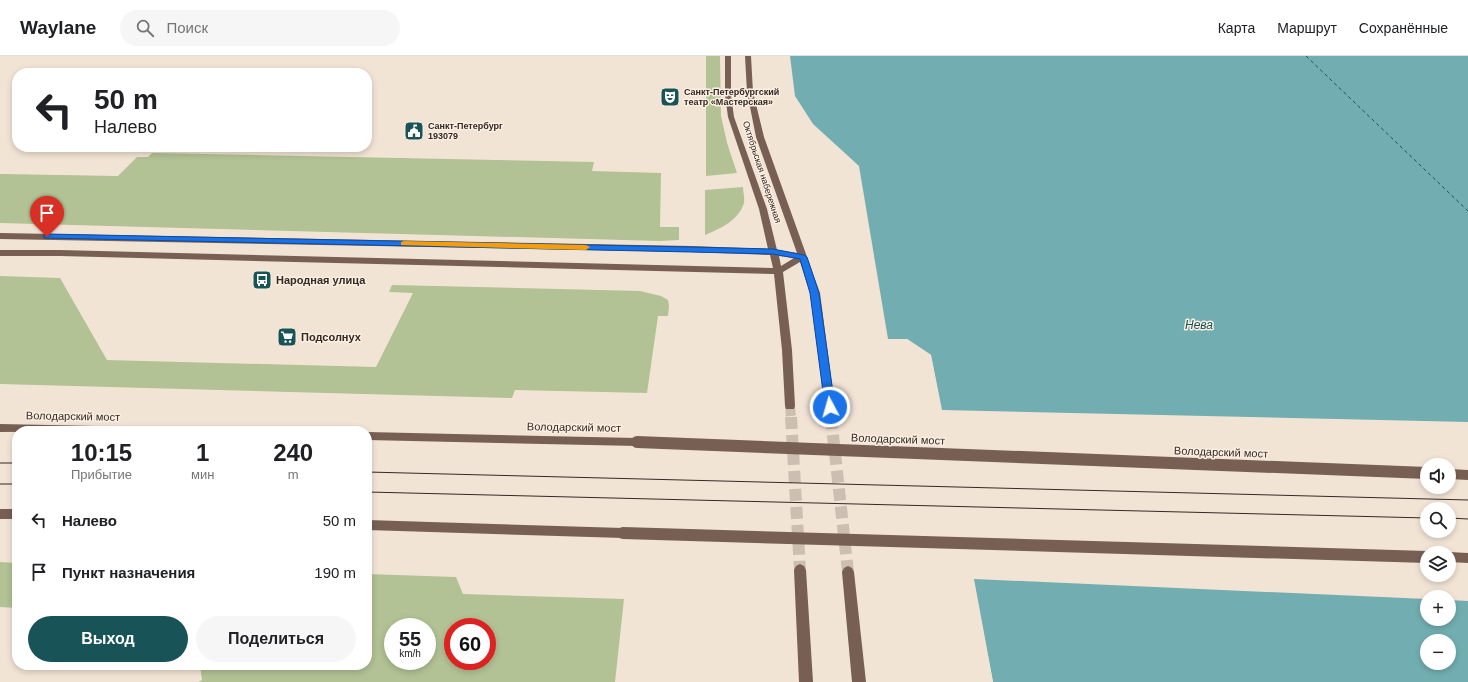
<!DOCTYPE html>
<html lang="ru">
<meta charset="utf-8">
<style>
:root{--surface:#fff;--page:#f6f6f6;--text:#202124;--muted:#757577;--line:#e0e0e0;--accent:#175357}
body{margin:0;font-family:Helvetica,sans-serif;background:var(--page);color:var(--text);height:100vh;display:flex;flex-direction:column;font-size:15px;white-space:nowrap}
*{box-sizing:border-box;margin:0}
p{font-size:13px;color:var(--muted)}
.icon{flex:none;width:22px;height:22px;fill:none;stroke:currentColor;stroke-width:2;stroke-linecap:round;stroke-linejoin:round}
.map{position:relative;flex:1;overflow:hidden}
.side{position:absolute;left:12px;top:370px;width:360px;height:244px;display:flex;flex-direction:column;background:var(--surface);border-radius:16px;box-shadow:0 2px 6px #0003}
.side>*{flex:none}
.guide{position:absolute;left:12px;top:12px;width:360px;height:84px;border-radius:16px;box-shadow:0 2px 6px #0003;background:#fff;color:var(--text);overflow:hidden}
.buttons{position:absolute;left:1420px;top:402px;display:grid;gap:8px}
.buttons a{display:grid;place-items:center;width:36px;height:36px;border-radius:50%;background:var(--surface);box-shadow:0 2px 6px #0003;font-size:20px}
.speed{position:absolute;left:384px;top:562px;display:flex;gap:8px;font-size:20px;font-weight:700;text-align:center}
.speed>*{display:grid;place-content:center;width:52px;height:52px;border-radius:50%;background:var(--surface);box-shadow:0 2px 6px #0003;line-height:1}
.speed small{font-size:10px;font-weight:400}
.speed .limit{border:6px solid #d22;background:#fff;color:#111}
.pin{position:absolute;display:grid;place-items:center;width:34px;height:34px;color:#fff;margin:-41px -17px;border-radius:50% 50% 50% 0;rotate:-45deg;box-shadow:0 0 4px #0007}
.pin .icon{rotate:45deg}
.me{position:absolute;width:44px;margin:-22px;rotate:354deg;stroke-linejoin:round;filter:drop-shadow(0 0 3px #0008)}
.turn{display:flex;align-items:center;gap:14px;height:84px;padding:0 16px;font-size:18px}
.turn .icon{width:52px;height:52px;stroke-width:2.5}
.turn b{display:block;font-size:28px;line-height:34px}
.eta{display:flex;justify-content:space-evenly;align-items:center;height:68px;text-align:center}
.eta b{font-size:24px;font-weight:800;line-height:28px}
.primary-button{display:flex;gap:8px;margin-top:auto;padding:8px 16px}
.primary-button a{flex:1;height:46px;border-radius:24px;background:var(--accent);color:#fff;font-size:16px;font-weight:800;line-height:46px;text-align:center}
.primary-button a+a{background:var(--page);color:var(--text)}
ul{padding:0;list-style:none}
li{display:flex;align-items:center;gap:12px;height:52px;padding:0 16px}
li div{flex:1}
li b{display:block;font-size:15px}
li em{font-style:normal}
header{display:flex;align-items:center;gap:24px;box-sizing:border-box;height:56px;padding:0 20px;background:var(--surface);border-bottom:1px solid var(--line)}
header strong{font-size:19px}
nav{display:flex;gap:22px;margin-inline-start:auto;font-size:14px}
.search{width:280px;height:36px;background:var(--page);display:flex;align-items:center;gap:10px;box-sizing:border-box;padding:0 14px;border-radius:22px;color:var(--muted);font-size:15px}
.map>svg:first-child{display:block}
.green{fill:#b2c294;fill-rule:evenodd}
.water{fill:#72aeb1;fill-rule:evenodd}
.pier{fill:#f2e4d5;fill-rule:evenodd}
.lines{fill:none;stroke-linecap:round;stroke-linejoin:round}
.ferry{stroke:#175357;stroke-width:1;stroke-dasharray:3.5 3;stroke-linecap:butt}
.major-tunnel-far1{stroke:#ccbfb2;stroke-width:10;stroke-dasharray:10 4.5;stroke-linecap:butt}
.major-tunnel{stroke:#ccbfb2;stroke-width:12;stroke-dasharray:12 6;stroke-linecap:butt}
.major{fill:#775f54;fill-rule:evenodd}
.tram{stroke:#342924;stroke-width:1}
.major-bridge{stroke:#775f54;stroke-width:12}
.route{fill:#1a73e8;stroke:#114b97}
.slow{fill:#f59e0b}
.labels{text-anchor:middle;stroke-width:3;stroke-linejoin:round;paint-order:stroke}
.far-poi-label{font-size:9px;font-weight:bold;fill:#342924;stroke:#faeee1;text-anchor:start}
.far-street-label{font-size:9px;fill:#342924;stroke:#faeee1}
.poi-label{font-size:11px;font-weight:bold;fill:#342924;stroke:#faeee1;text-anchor:start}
.street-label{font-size:11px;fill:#342924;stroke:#faeee1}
.water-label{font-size:12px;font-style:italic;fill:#175357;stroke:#faeee1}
</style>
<header>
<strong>Waylane</strong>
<div class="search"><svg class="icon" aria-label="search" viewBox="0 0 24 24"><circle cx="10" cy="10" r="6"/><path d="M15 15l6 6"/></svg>Поиск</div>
<nav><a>Карта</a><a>Маршрут</a><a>Сохранённые</a></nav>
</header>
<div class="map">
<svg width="1468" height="626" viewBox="0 0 1468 626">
<rect width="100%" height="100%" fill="#f2e4d5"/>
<!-- green -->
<g class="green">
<polygon points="706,0 720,0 721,60 727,87 737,117 706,120"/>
<polygon points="152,97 594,106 592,115 661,117 660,171 679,171 679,184 660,185 0,167 0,118 118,120 137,101 148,101"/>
<path d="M 743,131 C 743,136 745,142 744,147 C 739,164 720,173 705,179 L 705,134 Z"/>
<polygon points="0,220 60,222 107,304 376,311 413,237 389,236 392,229 640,235 661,240 668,244 669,250 668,260 658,260 647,337 515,334 512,342 0,328"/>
<polygon points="0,506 17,507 17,552 0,551"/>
<path d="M 367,518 L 456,521 L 463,538 L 624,543 L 615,626 L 198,626 L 202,624 L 200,609 L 367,609 ZM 393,571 L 427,571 L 427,605 L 393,605 ZM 453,571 L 487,571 L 487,605 L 453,605 Z"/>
</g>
<!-- water -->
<path class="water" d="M 790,0 L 1468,0 L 1468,626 L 993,626 L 931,299 L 907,283 L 888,283 L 859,110 L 813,68 L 795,40 ZM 1427,409 L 1449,409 L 1449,431 L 1427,431 ZM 1427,453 L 1449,453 L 1449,475 L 1427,475 ZM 1427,497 L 1449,497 L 1449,519 L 1427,519 ZM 1427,541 L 1449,541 L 1449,563 L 1427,563 ZM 1427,585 L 1449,585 L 1449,607 L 1427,607 Z"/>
<!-- pier -->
<path class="pier" d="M 888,283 L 907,283 L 931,299 L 942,354 L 1468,366 L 1468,545 L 1449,544 L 1449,541 L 1427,541 L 1427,543 L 974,523 L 993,626 L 991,626 L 929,300 L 907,285 L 888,285 ZM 1427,409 L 1449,409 L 1449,431 L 1427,431 ZM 1427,453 L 1449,453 L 1449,475 L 1427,475 ZM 1427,497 L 1449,497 L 1449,519 L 1427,519 Z"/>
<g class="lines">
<!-- ferry -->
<polyline class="ferry" points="1306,0 1468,155"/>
<!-- major-tunnel-far1 -->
<g class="major-tunnel-far1">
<polyline points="790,350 791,362"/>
<polyline points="830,351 831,362"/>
</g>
<!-- major-tunnel -->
<g class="major-tunnel">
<polyline points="791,361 800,514"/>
<polyline points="831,361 848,516"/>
</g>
<!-- major -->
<g class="major">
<path d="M 725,0 L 731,0 L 731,39 L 734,61 L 767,153 L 777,194 L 797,197 L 756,81 L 747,36 L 745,0 L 751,0 L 753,36 L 764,81 L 820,237 L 835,351 L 834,354 L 826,354 L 825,351 L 810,237 L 800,206 L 783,216 L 792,294 L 795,350 L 794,353 L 786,353 L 785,350 L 782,294 L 774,218 L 60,200 L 0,200 L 0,194 L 60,194 L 773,212 L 770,199 L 691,196 L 0,183 L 0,177 L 691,190 L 768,193 L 759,153 L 728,61 L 725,39 ZM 779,200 L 794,202 L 781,210 Z"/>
<polygon points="0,368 145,371 149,372 150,375 0,376"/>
<polygon points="367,376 637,382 641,383 642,386 641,389 637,390 367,384"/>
<polygon points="1449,413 1468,414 1468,424 1449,423"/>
<rect x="0" y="453" width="17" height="10"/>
<polygon points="367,464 623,472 627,473 629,477 627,481 623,482 367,474"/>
<polygon points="1449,496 1468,497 1468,507 1449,506 1449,497 1445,497"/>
<polygon points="800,508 804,510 806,514 813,626 799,626 794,514 796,510"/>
<polygon points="848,510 852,512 854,516 866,626 852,626 842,516 844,512"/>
</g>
<!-- tram -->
<g class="tram">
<polyline points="0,407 17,407"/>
<polyline points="367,416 1468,444"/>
<polyline points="0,428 17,428"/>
<polyline points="367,436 1427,462"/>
<polyline points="1449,462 1468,463"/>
</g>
<!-- major-bridge -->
<g class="major-bridge">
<polyline points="637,386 1427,417"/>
<polyline points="623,477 1427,501"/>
</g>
</g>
<!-- route -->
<polygon class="route" points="47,178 691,191 773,193 804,199 807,201 819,237 835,351 830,355 825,351 810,237 800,203 773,198 691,196 44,182 44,179"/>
<!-- slow -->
<polygon class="slow" points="404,185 586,189 590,191 586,194 401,189 401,186"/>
<!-- icons -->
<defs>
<symbol id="theatre-square" viewBox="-11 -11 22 22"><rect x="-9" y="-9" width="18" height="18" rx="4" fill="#175357" stroke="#faeee1"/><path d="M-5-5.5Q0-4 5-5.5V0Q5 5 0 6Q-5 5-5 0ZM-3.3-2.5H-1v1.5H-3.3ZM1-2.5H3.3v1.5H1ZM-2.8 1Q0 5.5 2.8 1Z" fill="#fff"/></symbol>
<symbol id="civic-square" viewBox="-11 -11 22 22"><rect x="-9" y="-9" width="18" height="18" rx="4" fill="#175357" stroke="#faeee1"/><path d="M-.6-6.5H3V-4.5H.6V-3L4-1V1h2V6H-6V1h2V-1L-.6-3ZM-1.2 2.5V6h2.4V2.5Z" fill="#fff"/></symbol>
<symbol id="bus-square" viewBox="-11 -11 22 22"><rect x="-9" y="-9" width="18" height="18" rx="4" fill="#175357" stroke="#faeee1"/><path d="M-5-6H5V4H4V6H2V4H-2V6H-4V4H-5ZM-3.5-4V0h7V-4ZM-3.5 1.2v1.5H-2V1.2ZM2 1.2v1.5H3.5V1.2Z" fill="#fff"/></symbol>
<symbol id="supermarket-square" viewBox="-11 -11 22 22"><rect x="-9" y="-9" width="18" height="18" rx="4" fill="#175357" stroke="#faeee1"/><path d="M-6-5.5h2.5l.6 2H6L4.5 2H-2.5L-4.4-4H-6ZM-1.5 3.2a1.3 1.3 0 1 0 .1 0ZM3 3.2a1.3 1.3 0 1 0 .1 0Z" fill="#fff"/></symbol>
</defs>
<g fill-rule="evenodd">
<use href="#theatre-square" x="659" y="30" width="22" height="22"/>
<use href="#civic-square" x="403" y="64" width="22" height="22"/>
<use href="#bus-square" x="251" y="213" width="22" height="22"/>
<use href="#supermarket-square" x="276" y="270" width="22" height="22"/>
</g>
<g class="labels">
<!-- far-poi labels -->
<g class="far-poi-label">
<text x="684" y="39">Санкт-Петербургский<tspan x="684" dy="10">театр «Мастерская»</tspan></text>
<text x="428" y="73">Санкт-Петербург<tspan x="428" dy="10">193079</tspan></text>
</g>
<!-- far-street labels -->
<g class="far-street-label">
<text transform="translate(762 116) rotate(72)" y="3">Октябрьская набережная</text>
</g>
<!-- poi labels -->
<g class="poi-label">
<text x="276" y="228">Народная улица</text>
<text x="301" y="285">Подсолнух</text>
</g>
<!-- street labels -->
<g class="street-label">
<text transform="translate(73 360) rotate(1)" y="4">Володарский мост</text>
<text transform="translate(574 371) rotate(1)" y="4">Володарский мост</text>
<text transform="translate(898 383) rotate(2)" y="4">Володарский мост</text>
<text transform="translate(1221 396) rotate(2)" y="4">Володарский мост</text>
</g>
<!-- water labels -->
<g class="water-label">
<text x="1199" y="273">Нева</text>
</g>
</g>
</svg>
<div class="buttons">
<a><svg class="icon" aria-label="sound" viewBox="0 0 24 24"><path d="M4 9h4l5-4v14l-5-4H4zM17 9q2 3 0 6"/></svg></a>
<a><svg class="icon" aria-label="search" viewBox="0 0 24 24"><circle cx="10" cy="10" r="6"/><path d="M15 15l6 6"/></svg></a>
<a><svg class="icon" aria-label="layers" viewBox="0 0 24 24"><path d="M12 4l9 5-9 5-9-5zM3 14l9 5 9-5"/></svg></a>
<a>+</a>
<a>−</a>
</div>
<div class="speed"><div>55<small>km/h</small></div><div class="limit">60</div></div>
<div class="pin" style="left:47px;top:181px;background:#d93025"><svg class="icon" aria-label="arrive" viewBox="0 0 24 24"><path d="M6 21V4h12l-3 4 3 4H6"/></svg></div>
<svg class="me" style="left:830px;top:351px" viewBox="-20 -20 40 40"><circle r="17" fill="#1a73e8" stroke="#fff" stroke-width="3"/><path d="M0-11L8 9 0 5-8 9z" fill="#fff"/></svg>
<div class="guide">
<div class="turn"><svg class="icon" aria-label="left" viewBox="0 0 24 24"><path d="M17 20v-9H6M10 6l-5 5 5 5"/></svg><div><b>50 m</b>Налево</div></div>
</div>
<section class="side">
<div class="eta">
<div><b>10:15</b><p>Прибытие</p></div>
<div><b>1</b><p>мин</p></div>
<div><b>240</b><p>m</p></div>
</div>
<ul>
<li><svg class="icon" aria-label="left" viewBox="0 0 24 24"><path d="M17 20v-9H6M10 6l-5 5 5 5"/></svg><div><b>Налево</b></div><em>50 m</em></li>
<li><svg class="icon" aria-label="arrive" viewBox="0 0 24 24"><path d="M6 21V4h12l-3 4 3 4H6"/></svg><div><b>Пункт назначения</b></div><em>190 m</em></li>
</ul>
<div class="primary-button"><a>Выход</a><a>Поделиться</a></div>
</section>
</div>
